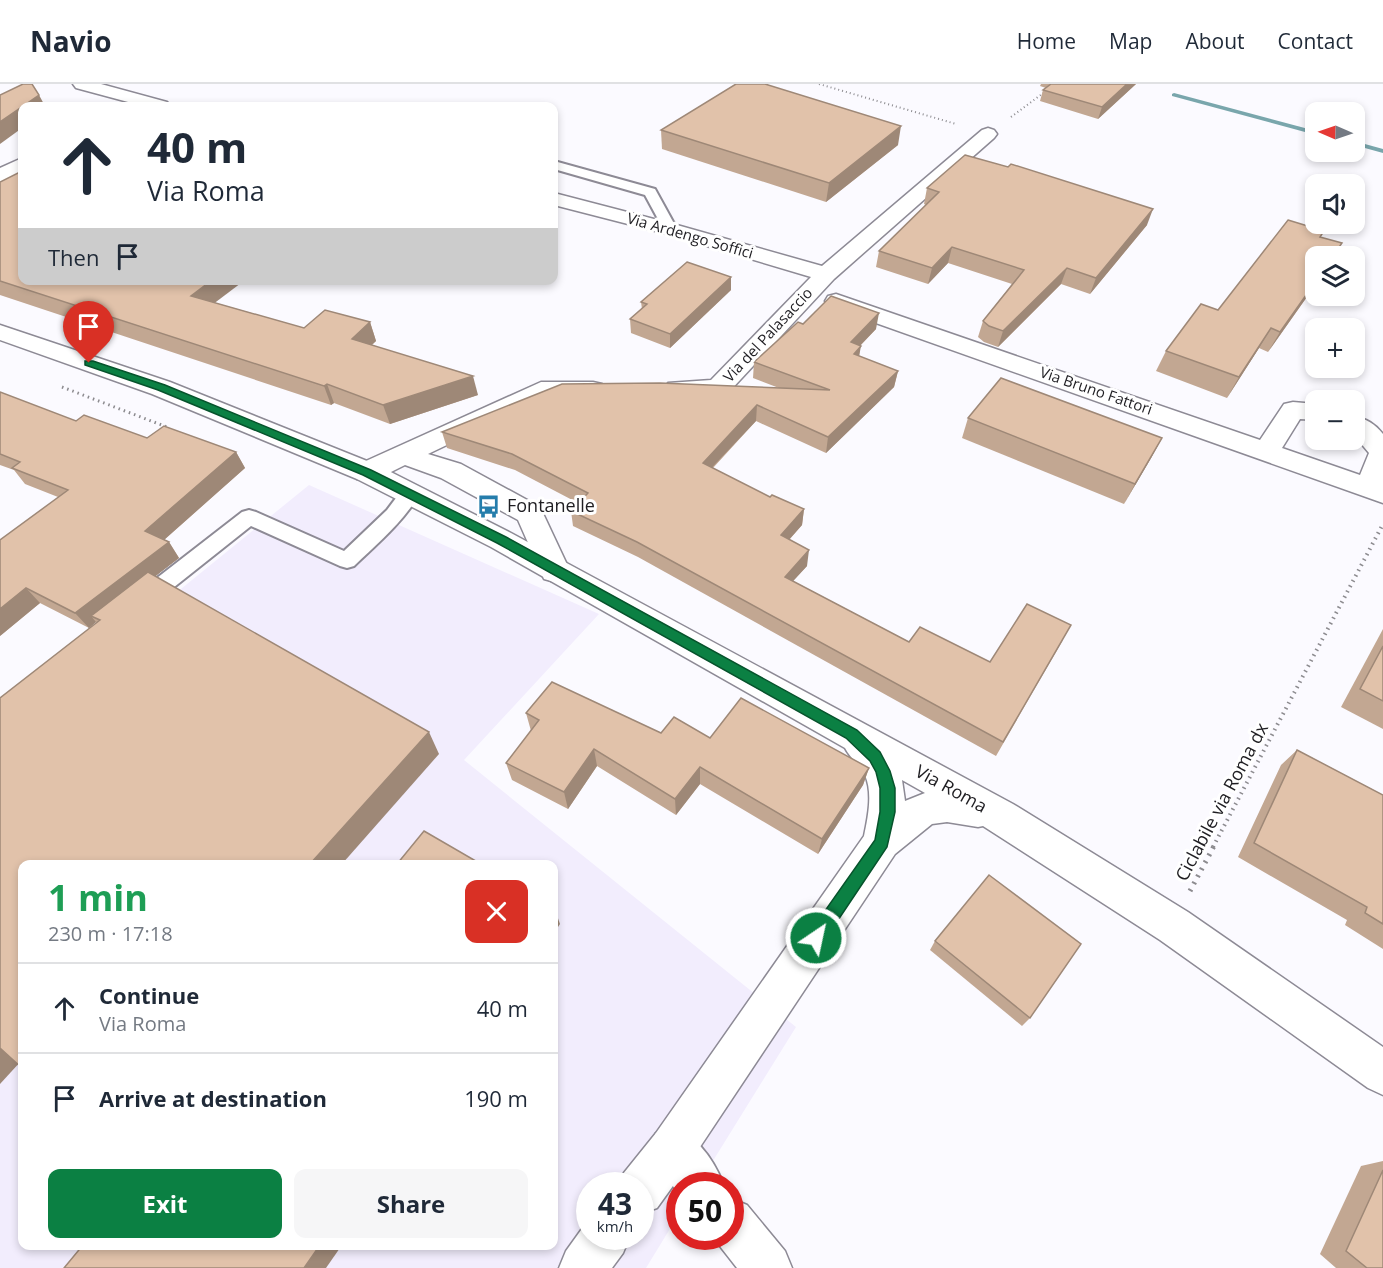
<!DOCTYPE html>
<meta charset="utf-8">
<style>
:root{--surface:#fff;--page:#f6f6f7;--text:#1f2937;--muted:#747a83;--line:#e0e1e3;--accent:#0b8043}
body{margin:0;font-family:"Open Sans",sans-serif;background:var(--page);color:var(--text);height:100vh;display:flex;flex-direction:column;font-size:22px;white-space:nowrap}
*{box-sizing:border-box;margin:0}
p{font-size:20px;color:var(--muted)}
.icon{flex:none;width:33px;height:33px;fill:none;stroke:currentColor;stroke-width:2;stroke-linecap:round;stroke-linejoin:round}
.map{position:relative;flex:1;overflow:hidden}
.side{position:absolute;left:18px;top:776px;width:540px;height:390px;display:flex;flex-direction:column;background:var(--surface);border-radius:12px;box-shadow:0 3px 9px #0003}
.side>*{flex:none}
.guide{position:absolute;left:18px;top:18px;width:540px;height:183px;border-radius:12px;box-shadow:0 3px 9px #0003;background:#fff;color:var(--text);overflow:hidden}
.needle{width:39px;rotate:272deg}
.fabs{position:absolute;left:1305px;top:18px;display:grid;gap:12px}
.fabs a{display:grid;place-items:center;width:60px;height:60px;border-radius:12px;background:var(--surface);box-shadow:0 3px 9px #0003;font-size:30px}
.speed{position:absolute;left:576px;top:1088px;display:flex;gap:12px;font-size:30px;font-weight:700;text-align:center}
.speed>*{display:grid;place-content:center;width:78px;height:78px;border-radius:50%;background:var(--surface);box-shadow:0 3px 9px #0003;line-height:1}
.speed small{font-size:15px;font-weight:400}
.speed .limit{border:9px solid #d22;background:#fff;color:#111}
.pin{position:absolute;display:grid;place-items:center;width:51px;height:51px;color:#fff;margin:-62px -26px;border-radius:50% 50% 50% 0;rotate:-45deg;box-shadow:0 0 6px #0007}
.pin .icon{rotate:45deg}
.me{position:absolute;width:66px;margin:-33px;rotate:34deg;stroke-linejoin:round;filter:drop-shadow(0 0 4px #0008)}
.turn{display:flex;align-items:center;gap:21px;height:126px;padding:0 30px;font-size:27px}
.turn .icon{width:78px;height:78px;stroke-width:2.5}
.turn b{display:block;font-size:42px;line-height:51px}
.then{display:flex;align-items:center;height:57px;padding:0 30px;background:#0003;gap:12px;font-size:22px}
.round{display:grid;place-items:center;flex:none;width:63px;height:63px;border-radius:12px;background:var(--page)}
.headline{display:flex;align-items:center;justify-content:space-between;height:102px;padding:0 30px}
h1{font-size:36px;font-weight:700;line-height:45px;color:#1e9e55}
.cta{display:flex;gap:12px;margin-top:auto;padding:12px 30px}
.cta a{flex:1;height:69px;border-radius:12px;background:var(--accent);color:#fff;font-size:24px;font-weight:700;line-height:69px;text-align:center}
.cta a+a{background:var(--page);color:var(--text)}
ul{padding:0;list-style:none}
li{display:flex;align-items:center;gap:18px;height:90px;padding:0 30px;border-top:2px solid var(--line)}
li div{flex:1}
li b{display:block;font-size:22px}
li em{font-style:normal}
header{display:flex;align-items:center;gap:36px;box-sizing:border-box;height:84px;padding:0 30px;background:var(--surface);border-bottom:2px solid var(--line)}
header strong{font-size:28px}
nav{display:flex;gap:33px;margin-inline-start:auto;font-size:21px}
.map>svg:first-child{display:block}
.built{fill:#f2edfd;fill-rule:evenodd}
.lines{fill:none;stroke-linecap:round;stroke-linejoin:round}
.stream{fill:#79a6ac;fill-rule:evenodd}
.service-casing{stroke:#8d8a95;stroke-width:4}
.minor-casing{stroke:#8d8a95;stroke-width:3}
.secondary-casing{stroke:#8d8a95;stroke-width:3}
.path-far3{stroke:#8c8b8f;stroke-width:2;stroke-dasharray:1 3;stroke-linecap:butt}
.path-far2{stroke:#8c8b8f;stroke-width:3;stroke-dasharray:1.5 4;stroke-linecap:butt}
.path-far1{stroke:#8c8b8f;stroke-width:4;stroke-dasharray:1.5 4.5;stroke-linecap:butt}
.path{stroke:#8c8b8f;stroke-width:5;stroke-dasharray:2 6;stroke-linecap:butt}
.service{fill:#fff;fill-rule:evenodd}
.minor{fill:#fff;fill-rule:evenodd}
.secondary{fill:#fff;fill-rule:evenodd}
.wall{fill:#c2a792}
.shaded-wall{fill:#9e8877}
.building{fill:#e1c2aa;stroke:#9e8877;stroke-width:1.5}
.route{fill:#0b8043;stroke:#07532c;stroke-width:1.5}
.labels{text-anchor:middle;stroke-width:6;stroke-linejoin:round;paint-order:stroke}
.far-street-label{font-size:15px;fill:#1f1e22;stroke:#fff}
.poi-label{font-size:18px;fill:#1f1e22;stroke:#fff;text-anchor:start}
.street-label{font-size:18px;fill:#1f1e22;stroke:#fff}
</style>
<header>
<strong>Navio</strong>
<nav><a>Home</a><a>Map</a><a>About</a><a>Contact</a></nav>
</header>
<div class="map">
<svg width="1383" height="1184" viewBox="0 0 1383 1184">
<rect width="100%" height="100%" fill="#fbfaff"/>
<!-- built -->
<path class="built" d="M 309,401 L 599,530 L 464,676 L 796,943 L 698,1101 L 680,1101 L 679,1130 L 646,1184 L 0,1184 L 0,652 ZM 22,780 L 554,780 L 554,1161 L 22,1161 ZM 590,1101 L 640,1101 L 640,1152 L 590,1152 Z"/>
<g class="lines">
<!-- stream -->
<g class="stream">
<polygon points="1174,9 1316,47 1316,51 1172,12 1172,10"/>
<polygon points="1354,57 1383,65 1383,69 1354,61"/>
</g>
<defs>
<g id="service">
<polygon points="554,77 655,105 677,145 675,148 665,148 645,111 554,85"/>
<path d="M 409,404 L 416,406 L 419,411 C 402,439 377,460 354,482 L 347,484 L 340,482 L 251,442 L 149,523 L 142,525 L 135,523 L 131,517 L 135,511 L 242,428 L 249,426 L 256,428 L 344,467 L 387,426 L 402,406 Z"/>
</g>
<g id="minor">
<polygon points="73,0 101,0 167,18 170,22 143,22 76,4"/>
<path d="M 988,44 L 994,46 L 997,50 L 994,54 L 834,195 L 727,310 C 709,314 686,315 668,311 L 664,305 L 668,299 L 711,296 L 811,193 L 663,149 L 554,121 L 554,109 L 677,141 L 822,182 L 982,46 Z"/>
<polygon points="22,74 22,88 0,98 0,84"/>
<path d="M 836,210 L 1260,356 L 1284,320 L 1293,318 L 1316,320 L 1316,336 L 1300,335 L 1282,364 L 1360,391 L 1369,369 L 1354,351 L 1354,332 C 1367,335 1375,340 1383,350 L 1383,419 L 828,222 L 825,217 L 828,212 Z"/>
<polygon points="541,298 593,298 602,300 606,306 602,312 593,314 545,314 428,370 461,380 540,423 570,487 566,495 555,498 544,495 518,436 441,394 405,381 377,395 367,397 357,395 353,388 357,381"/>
<path d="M 672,1042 C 697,1052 714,1076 724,1101 L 680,1101 L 680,1111 L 656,1081 L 649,1065 L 656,1049 Z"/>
<polygon points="730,1114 747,1121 785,1167 792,1184 737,1184 712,1152 730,1152"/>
</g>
<g id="secondary">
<path d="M 0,241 L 170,298 L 377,381 L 511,449 L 1013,720 L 1188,828 L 1383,963 L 1383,1011 L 1368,1004 L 1160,856 L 983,742 L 978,743 L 947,738 L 932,740 L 895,770 L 688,1081 L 657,1124 L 640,1130 L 640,1101 L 619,1101 L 623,1090 L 656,1049 L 864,752 C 868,733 873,709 865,691 C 860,681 850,674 845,664 L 491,463 L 357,395 L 152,310 L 0,256 ZM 902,696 L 925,709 L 905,717 Z"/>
<polygon points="589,1135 590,1152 630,1152 623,1169 612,1184 559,1184 566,1167"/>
</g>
</defs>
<!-- service casing -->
<use href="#service" class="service-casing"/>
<!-- minor casing -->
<use href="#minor" class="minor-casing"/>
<!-- secondary casing -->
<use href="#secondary" class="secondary-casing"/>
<!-- path-far3 -->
<g class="path-far3">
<polyline points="819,0 956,40"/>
<polyline points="1011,33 1046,7"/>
</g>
<!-- path-far2 -->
<polyline class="path-far2" points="62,303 167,343"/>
<!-- path-far1 -->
<polyline class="path-far1" points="1213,763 1383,440"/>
<!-- path -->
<polyline class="path" points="1190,807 1214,762"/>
<!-- service -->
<use href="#service" class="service"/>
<!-- minor -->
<use href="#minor" class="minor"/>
<!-- secondary -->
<use href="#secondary" class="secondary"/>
</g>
<!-- wall -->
<g class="wall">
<polygon points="1041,0 1136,0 1098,35 1040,17 1043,6 1046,4 1040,2"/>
<polygon points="661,46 898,61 826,118 662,65"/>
<polygon points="0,98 216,219 304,244 370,238 376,257 372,261 478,311 390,340 334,319 331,321 0,211"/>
<polygon points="927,104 1147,141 1090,210 1061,200 998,263 984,258 978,253 983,237 1012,200 948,179 928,200 876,183 879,167 926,121 924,120"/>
<polygon points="1321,153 1316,200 1268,268 1259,264 1227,314 1156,287 1166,267 1218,226"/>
<polygon points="731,206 670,264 631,249 630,235 642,225 641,218"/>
<polygon points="803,240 876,245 860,262 859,272 898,287 894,303 826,369 756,337 713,384 770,413 804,425 802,441 789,456 807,482 793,497 909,558 990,578 1063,556 996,672 638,473 573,442 571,427 578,419 515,386 447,364 442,348 779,304 753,294 754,278"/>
<polygon points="0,308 76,337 147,354 236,368 245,384 164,456 169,458 179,474 155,492 439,670 96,538 89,544 40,519 0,552 58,413 25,400 14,386 0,381"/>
<polygon points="968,334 1162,354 1151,374 1124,420 962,354"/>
<polygon points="1383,545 1383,645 1341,623"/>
<polygon points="526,629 661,649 710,654 869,684 863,701 818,770 700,700 676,731 597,682 568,725 512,696 506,679 531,647"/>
<polygon points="1297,666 1383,711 1383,865 1345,841 1347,836 1238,773 1281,681"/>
<polygon points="935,857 1030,934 1022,942 930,866"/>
<polygon points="1383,1077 1383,1184 1336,1184 1320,1170 1361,1082"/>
</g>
<!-- shaded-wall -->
<g class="shaded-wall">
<polygon points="1127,0 1136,0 1098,35 1102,23"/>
<polygon points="39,11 45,22 22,22 22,44 0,60 0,38"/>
<polygon points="901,42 898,61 826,118 829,99"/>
<polygon points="1153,125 1147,141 1090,210 1096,194"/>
<polygon points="952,163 948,179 928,200 932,184"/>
<polygon points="1067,184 1061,200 998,263 1003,247"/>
<polygon points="731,193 731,206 670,264 670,250"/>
<polygon points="212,196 245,196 200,230 191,212"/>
<polygon points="1316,197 1316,200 1268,268 1280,248"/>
<polygon points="879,229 876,245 848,274 851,258"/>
<polygon points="370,238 376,257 358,273 352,255"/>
<polygon points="1271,244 1259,264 1227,314 1239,293"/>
<polygon points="861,262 858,278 854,270"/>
<polygon points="898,287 894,303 826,369 828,353"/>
<polygon points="473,292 478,311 390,340 383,321"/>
<polygon points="327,300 334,319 331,321 324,302"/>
<polygon points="757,321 756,337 702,394 703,379"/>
<polygon points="1162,354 1151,374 1124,420 1135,400"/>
<polygon points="236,368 245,384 156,463 145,447"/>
<polygon points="804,425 802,441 779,467 781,451"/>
<polygon points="169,458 179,474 99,536 91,532 96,538 89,544 75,529"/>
<polygon points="809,466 807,482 783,508 785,493"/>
<polygon points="26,504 40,519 0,552 0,525"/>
<polygon points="429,648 439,670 342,780 310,780"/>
<polygon points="594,665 597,682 568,725 564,708"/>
<polygon points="700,683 700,700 676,731 675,715"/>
<polygon points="869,684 863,701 818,770 822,755"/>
<polygon points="554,823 560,840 554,849"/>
<polygon points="0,962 22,976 0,1000"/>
<polygon points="320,1161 342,1161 326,1184 304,1184"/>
</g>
<!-- building -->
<g class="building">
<polygon points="23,0 32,0 39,11 0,38 0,11"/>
<polygon points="736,0 765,0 901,42 829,99 661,46"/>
<polygon points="1051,0 1127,0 1102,23 1043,6"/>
<polygon points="965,71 1008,83 1011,80 1153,125 1096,194 1067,184 1003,247 989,242 983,237 1024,186 952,163 932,184 879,167 939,108 927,104"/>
<polygon points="22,87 22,196 212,196 191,212 304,244 325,226 370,238 352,255 473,292 383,321 327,300 324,302 0,197 0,98"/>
<polygon points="1288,136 1324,147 1320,153 1342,159 1333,172 1316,172 1316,197 1280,248 1271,244 1239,293 1166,267 1201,220 1218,226"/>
<polygon points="687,178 731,193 670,250 630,235 647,220 641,218"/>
<polygon points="831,212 879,229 851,258 861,262 854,270 898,287 828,353 757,321 703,379 770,413 772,411 804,425 781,451 809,466 785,493 909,558 920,543 990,578 1027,520 1071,541 1003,658 637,458 571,427 588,409 512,370 442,348 562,300 660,299 830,306 754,278 798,238 803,240"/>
<polygon points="1001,294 1162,354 1135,400 968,334"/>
<polygon points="0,308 76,337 84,331 147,354 164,342 236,368 145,447 169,458 75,529 26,504 0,525 0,456 68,406 12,384 20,378 0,370"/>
<polygon points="148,488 429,648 310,780 22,780 22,984 0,964 0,614 100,536 91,532"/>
<polygon points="1383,562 1383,617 1360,605"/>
<polygon points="552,598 661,649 674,633 710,654 741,614 869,684 822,755 700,683 675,715 594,665 564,708 506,679 539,636 526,629"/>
<polygon points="1297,666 1383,711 1383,840 1365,829 1367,823 1254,759"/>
<polygon points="424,747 481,780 397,780"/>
<polygon points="989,791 1081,860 1030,934 935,857"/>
<polygon points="1383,1086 1383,1184 1367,1184 1346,1167"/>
<polygon points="83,1161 320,1161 304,1184 64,1184"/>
</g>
<!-- route -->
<polygon class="route" points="85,277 93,277 165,301 371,386 506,453 857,646 880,668 890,687 895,704 895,728 887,763 822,860 816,862 810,860 808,854 810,848 875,756 880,728 880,704 876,688 870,677 846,654 497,459 363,391 158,306 85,281"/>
<!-- icons -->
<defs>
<symbol id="bus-bare" viewBox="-9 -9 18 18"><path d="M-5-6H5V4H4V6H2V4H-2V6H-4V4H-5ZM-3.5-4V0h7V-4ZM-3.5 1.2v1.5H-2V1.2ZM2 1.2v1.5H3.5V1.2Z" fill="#257dab" stroke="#fff" stroke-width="2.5" paint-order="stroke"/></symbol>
</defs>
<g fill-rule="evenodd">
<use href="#bus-bare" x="472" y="406" width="33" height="33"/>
</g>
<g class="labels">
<!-- far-street labels -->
<g class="far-street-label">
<text transform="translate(690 152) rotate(16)" y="5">Via Ardengo Soffici</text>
<text transform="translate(768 251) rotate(-47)" y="5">Via del Palasaccio</text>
<text transform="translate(1096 307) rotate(19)" y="5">Via Bruno Fattori</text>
</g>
<!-- poi labels -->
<g class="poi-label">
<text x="507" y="428">Fontanelle</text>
</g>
<!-- street labels -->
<g class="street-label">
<text transform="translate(951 705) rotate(29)" y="6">Via Roma</text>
<text transform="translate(1222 718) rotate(-62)" y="6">Ciclabile via Roma dx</text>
</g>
</g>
</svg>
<div class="fabs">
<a><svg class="needle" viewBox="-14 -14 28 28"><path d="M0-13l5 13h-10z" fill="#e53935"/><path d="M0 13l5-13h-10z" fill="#747a83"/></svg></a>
<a><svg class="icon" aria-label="sound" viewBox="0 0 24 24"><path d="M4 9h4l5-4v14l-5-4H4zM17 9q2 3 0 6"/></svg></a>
<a><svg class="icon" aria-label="layers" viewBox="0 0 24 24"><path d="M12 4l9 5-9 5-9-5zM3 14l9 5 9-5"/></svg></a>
<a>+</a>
<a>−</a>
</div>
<div class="speed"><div>43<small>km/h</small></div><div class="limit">50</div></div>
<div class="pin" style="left:89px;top:279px;background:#d93025"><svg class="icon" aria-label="arrive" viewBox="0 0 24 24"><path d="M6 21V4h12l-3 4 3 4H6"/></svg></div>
<svg class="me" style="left:816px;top:854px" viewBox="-20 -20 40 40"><circle r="17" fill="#0b8043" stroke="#fff" stroke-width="3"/><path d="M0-11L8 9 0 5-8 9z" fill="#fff"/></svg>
<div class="guide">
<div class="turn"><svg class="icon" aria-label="ahead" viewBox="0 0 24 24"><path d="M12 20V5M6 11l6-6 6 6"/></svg><div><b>40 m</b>Via Roma</div></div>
<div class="then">Then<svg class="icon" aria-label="arrive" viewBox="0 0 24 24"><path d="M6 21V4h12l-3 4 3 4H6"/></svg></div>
</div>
<section class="side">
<div class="headline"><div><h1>1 min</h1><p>230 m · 17:18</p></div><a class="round" style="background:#d93025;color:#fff"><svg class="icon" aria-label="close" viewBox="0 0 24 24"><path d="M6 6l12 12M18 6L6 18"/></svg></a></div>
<ul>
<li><svg class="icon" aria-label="ahead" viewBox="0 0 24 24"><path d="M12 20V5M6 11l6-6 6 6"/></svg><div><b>Continue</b><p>Via Roma</p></div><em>40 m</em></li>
<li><svg class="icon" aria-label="arrive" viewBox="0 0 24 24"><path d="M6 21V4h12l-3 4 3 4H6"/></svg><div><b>Arrive at destination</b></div><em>190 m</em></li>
</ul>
<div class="cta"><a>Exit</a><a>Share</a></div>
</section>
</div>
